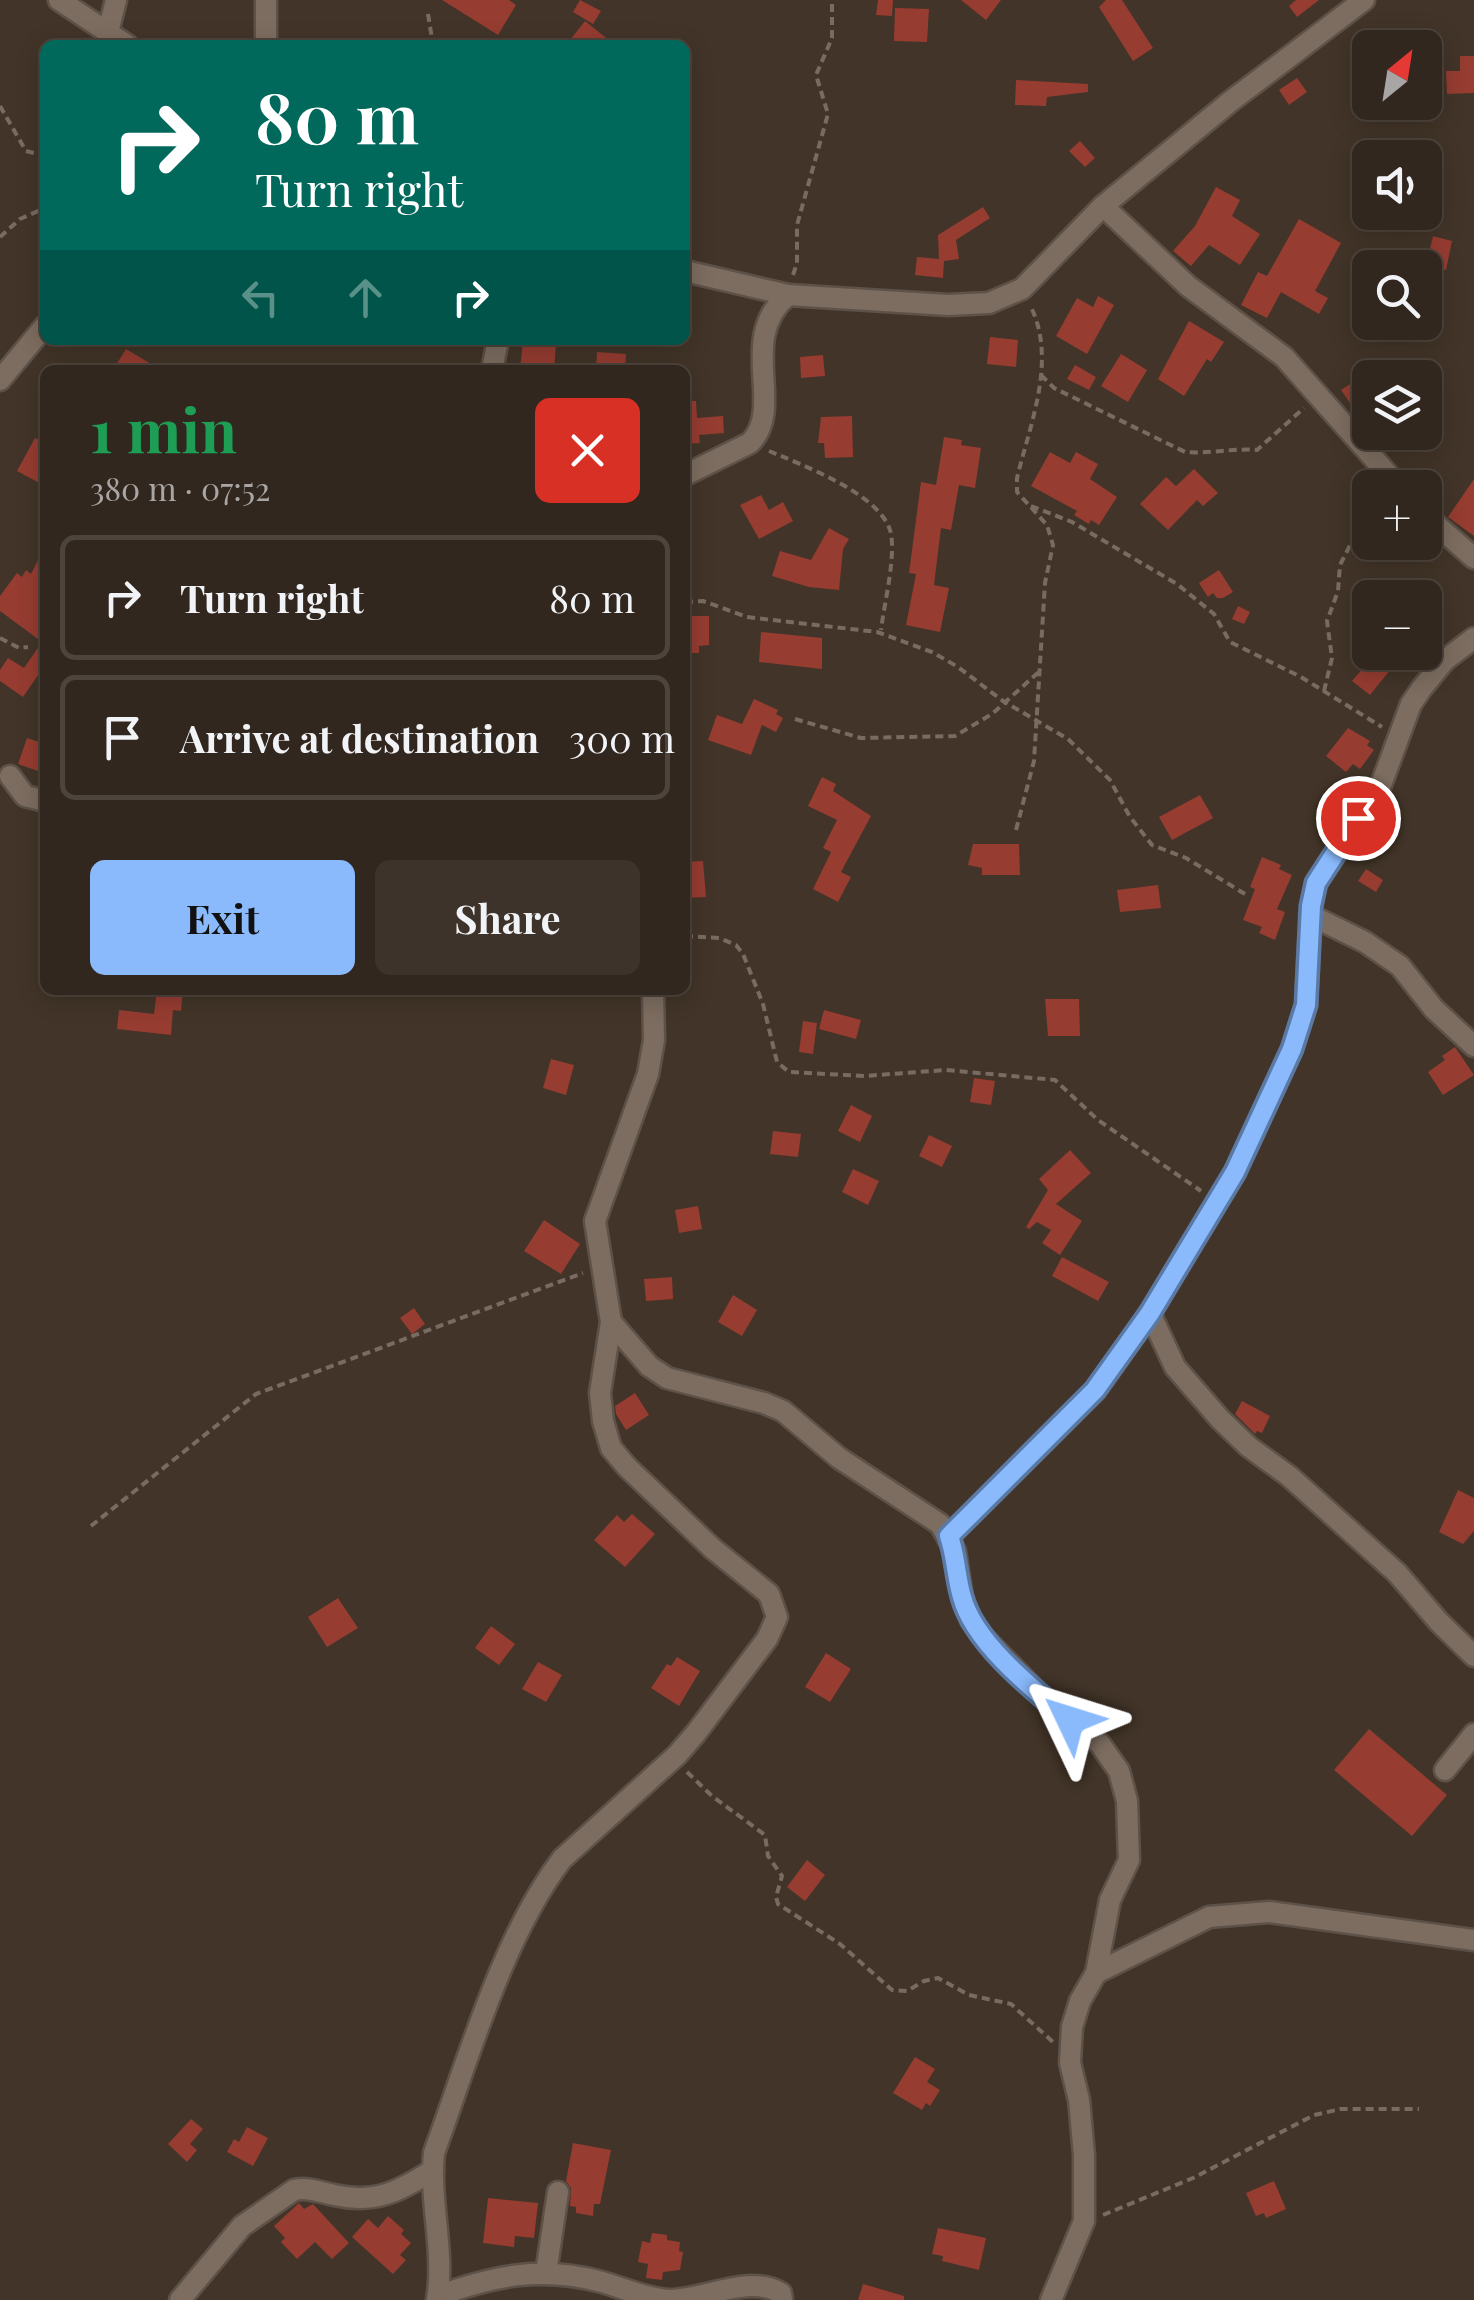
<!DOCTYPE html>
<meta charset="utf-8">
<style>
:root{--surface:#32271e;--page:#3d332b;--text:#f1f3f6;--muted:#a8a5a4;--line:#4d443c;--accent:#8abafc}
body{margin:0;font-family:"Playfair Display",serif;background:var(--page);color:var(--text);height:100vh;display:flex;flex-direction:column;font-size:38px;white-space:nowrap}
*{box-sizing:border-box;margin:0}
p{font-size:32px;color:var(--muted)}
.icon{flex:none;width:55px;height:55px;fill:none;stroke:currentColor;stroke-width:2;stroke-linecap:round;stroke-linejoin:round}
.map{position:relative;flex:1;overflow:hidden}
.details{position:absolute;left:40px;top:365px;width:650px;height:630px;display:flex;flex-direction:column;background:var(--surface);border-radius:15px;box-shadow:0 5px 25px #0003,0 0 0 2px var(--line)}
.details>*{flex:none}
.top-card{position:absolute;left:40px;top:40px;width:650px;height:305px;border-radius:15px;box-shadow:0 5px 25px #0003,0 0 0 2px var(--line);background:#00695c;color:#fff;overflow:hidden}
.needle{width:65px;rotate:30deg}
.buttons{position:absolute;left:1352px;top:30px;display:grid;gap:20px}
.buttons a{display:grid;place-items:center;width:90px;height:90px;border-radius:15px;background:var(--surface);box-shadow:0 5px 25px #0003,0 0 0 2px var(--line);font-size:50px}
.pin{position:absolute;display:grid;place-items:center;width:85px;height:85px;color:#fff;margin:-42px;border:5px solid #fff;border-radius:50%;box-shadow:0 2px 10px #0007}
.me{position:absolute;width:110px;margin:-55px;rotate:311deg;stroke-linejoin:round;filter:drop-shadow(0 0 8px #0008)}
.turn{display:flex;align-items:center;gap:35px;height:210px;padding:0 50px;font-size:45px}
.turn .icon{width:130px;height:130px;stroke-width:2.5}
.turn b{display:block;font-size:70px;line-height:85px}
.lanes{display:flex;align-items:center;height:95px;padding:0 50px;background:#0003;justify-content:center;gap:50px;direction:ltr}
.lanes .off{opacity:.35}
.round{display:grid;place-items:center;flex:none;width:105px;height:105px;border-radius:15px;background:var(--page)}
.summary{display:flex;align-items:center;justify-content:space-between;height:170px;padding:0 50px}
h1{font-size:60px;font-weight:700;line-height:75px;color:#1e9e55}
.button{display:flex;gap:20px;margin-top:auto;padding:20px 50px}
.button a{flex:1;height:115px;border-radius:15px;background:var(--accent);color:#111;font-size:40px;font-weight:700;line-height:115px;text-align:center}
.button a+a{background:var(--page);color:var(--text)}
ul{padding:0;list-style:none}
li{display:flex;align-items:center;gap:30px;height:125px;margin:0 20px 15px;padding:0 30px;border:5px solid var(--line);border-radius:15px}
li div{flex:1}
li b{display:block;font-size:38px}
li em{font-style:normal}
.map>svg:first-child{display:block}
.building{fill:#963c31}
.lines{fill:none;stroke-linecap:round;stroke-linejoin:round}
.minor-casing{stroke:#5d5148;stroke-width:25}
.path{stroke:#786c62;stroke-width:4;stroke-dasharray:8 5;stroke-linecap:butt}
.minor{stroke:#7d6d60;stroke-width:20}
.route-casing{stroke:#5a79a4;stroke-width:25}
.route{stroke:#8abafc;stroke-width:18}
</style>
<div class="map">
<svg width="1474" height="2300" viewBox="0 0 1474 2300">
<rect width="100%" height="100%" fill="#423428"/>
<!-- building -->
<g class="building">
<polygon points="442,0 509,0 516,5 498,35"/>
<polygon points="580,0 601,11 593,24 573,12"/>
<polygon points="878,0 893,0 892,16 876,15"/>
<polygon points="961,0 1001,0 986,20"/>
<polygon points="1106,0 1122,0 1153,48 1133,61 1099,7"/>
<polygon points="1296,0 1319,0 1297,17 1289,6"/>
<polygon points="895,8 929,9 927,42 894,41"/>
<polygon points="585,21 615,45 566,45"/>
<polygon points="1460,56 1474,56 1474,93 1447,94 1446,71 1460,71"/>
<polygon points="1297,78 1307,92 1289,105 1279,90"/>
<polygon points="1016,80 1088,84 1088,92 1047,97 1046,106 1015,105"/>
<polygon points="1080,141 1095,158 1085,167 1069,151"/>
<polygon points="1216,187 1240,200 1232,216 1260,234 1240,265 1209,245 1191,266 1173,251 1195,226"/>
<polygon points="983,207 990,218 956,240 959,259 944,261 943,278 915,275 917,257 939,259 938,235"/>
<polygon points="1299,219 1341,243 1315,291 1328,298 1319,314 1281,292 1267,318 1241,305 1258,272 1267,276"/>
<polygon points="1433,236 1452,241 1446,270 1426,266"/>
<polygon points="1098,296 1114,305 1087,354 1056,336 1077,298 1093,307"/>
<polygon points="1189,321 1224,342 1211,362 1207,359 1184,396 1158,379"/>
<polygon points="990,337 1018,340 1016,367 987,364"/>
<polygon points="523,340 556,344 554,370 520,370"/>
<polygon points="126,349 161,370 113,370"/>
<polygon points="597,352 626,354 625,370 596,370"/>
<polygon points="1121,354 1147,370 1128,402 1101,386"/>
<polygon points="823,355 825,376 801,378 800,357"/>
<polygon points="1075,365 1096,377 1089,390 1067,379"/>
<polygon points="1370,371 1370,432 1341,390"/>
<polygon points="685,401 696,401 697,418 723,416 724,433 699,435 700,443 685,444"/>
<polygon points="852,416 853,457 825,458 824,443 818,443 821,417"/>
<polygon points="944,437 962,440 961,445 981,448 975,488 959,485 951,530 941,528 934,585 949,588 940,632 906,625 916,574 909,573 921,482 936,485"/>
<polygon points="35,438 45,443 45,486 17,471"/>
<polygon points="1050,452 1070,463 1076,452 1098,464 1090,479 1117,497 1099,525 1091,520 1089,524 1074,515 1077,511 1031,486"/>
<polygon points="1194,469 1218,493 1203,506 1197,500 1168,530 1140,504 1166,477 1176,486"/>
<polygon points="1474,479 1474,536 1448,517"/>
<polygon points="761,495 769,510 783,502 793,521 759,539 740,505"/>
<polygon points="829,528 849,539 843,549 839,590 809,587 772,576 780,551 811,560"/>
<polygon points="45,546 45,665 23,697 0,681 0,670 8,658 24,668 42,642 0,611 0,596 17,573 22,577 26,570 31,574"/>
<polygon points="1219,570 1233,592 1223,598 1217,598 1213,593 1208,597 1199,583"/>
<polygon points="1238,606 1250,612 1244,624 1232,619"/>
<polygon points="685,616 709,616 709,645 699,646 699,653 685,653"/>
<polygon points="761,632 822,638 822,669 759,662"/>
<polygon points="1368,652 1380,652 1395,664 1370,695 1352,681 1365,666 1360,663"/>
<polygon points="754,699 778,710 776,714 783,718 776,732 762,725 751,755 708,740 717,715 742,724"/>
<polygon points="1348,728 1370,741 1367,745 1374,750 1360,769 1353,764 1346,772 1326,756"/>
<polygon points="27,738 45,744 38,771 18,764"/>
<polygon points="822,777 836,784 833,791 871,816 841,872 851,877 838,902 813,889 831,852 823,848 837,820 808,806"/>
<polygon points="1200,795 1213,818 1172,840 1159,817"/>
<polygon points="973,844 1019,844 1020,875 982,875 982,868 968,865"/>
<polygon points="1262,857 1281,865 1279,869 1292,875 1277,909 1285,912 1275,940 1259,933 1262,927 1243,920 1255,889 1250,887"/>
<polygon points="703,861 706,897 685,898 685,862"/>
<polygon points="1366,869 1383,880 1376,892 1358,881"/>
<polygon points="1158,885 1161,908 1120,912 1117,890"/>
<polygon points="157,990 183,990 181,1011 173,1010 171,1035 117,1029 119,1010 154,1014"/>
<polygon points="1045,999 1079,999 1080,1036 1048,1036"/>
<polygon points="824,1010 861,1020 856,1039 819,1029"/>
<polygon points="803,1021 817,1023 813,1054 799,1052"/>
<polygon points="1455,1047 1474,1075 1443,1095 1428,1072 1445,1060 1442,1056"/>
<polygon points="551,1059 574,1065 566,1095 543,1088"/>
<polygon points="974,1078 995,1081 991,1105 970,1102"/>
<polygon points="851,1105 872,1116 860,1142 838,1131"/>
<polygon points="773,1131 801,1134 798,1157 770,1154"/>
<polygon points="929,1135 952,1146 942,1167 919,1156"/>
<polygon points="1070,1150 1091,1173 1056,1204 1082,1221 1060,1255 1042,1243 1051,1230 1037,1222 1029,1229 1026,1227 1048,1190 1039,1179"/>
<polygon points="853,1169 879,1181 868,1205 842,1192"/>
<polygon points="698,1206 702,1229 679,1233 675,1210"/>
<polygon points="544,1220 580,1244 561,1274 524,1251"/>
<polygon points="1062,1257 1109,1282 1098,1301 1052,1276"/>
<polygon points="672,1277 673,1299 646,1301 644,1279"/>
<polygon points="733,1295 757,1310 742,1336 718,1322"/>
<polygon points="414,1308 425,1324 412,1334 400,1318"/>
<polygon points="635,1393 649,1415 626,1430 616,1414 615,1406"/>
<polygon points="1242,1401 1270,1416 1262,1433 1257,1431 1255,1434 1235,1414"/>
<polygon points="1458,1490 1474,1498 1474,1531 1463,1544 1439,1532"/>
<polygon points="632,1514 655,1534 625,1567 594,1540 617,1515 624,1522"/>
<polygon points="338,1598 358,1628 327,1647 308,1617"/>
<polygon points="491,1626 515,1644 499,1665 475,1648"/>
<polygon points="826,1653 851,1669 830,1702 805,1687"/>
<polygon points="677,1657 700,1671 679,1706 651,1688 667,1664 671,1666"/>
<polygon points="538,1662 562,1675 546,1702 522,1689"/>
<polygon points="1369,1729 1447,1795 1412,1836 1334,1770"/>
<polygon points="807,1860 825,1875 805,1901 787,1887"/>
<polygon points="915,2057 935,2069 927,2082 940,2090 930,2106 926,2103 922,2110 893,2093"/>
<polygon points="191,2119 203,2129 190,2144 197,2150 187,2162 168,2144"/>
<polygon points="247,2127 268,2138 253,2166 227,2152 234,2139 239,2142"/>
<polygon points="573,2143 611,2150 600,2204 594,2204 593,2216 576,2213 576,2207 570,2206 571,2188 566,2181"/>
<polygon points="1274,2181 1286,2209 1266,2218 1264,2213 1256,2216 1246,2193"/>
<polygon points="488,2198 538,2203 534,2238 515,2236 514,2247 483,2243"/>
<polygon points="299,2203 304,2209 313,2204 349,2243 332,2259 315,2242 297,2259 281,2242 285,2238 274,2226"/>
<polygon points="388,2216 404,2230 401,2234 411,2243 400,2255 406,2260 393,2274 352,2237 368,2219 378,2228"/>
<polygon points="938,2228 986,2238 979,2270 942,2261 943,2256 932,2254"/>
<polygon points="652,2233 667,2235 667,2240 680,2242 679,2251 683,2252 680,2270 663,2272 662,2280 646,2278 648,2264 638,2262 642,2241 650,2243"/>
<polygon points="863,2284 904,2296 904,2300 858,2300"/>
</g>
<g class="lines">
<defs>
<g id="minor">
<polyline points="59,0 127,45"/>
<polyline points="266,0 266,45"/>
<polyline points="108,32 116,0"/>
<polyline points="1103,206 1188,286 1284,357 1400,488"/>
<polyline points="685,271 788,295 948,305 989,303 1022,289 1103,206 1231,101 1364,0"/>
<polyline points="492,370 498,340"/>
<polyline points="0,380 45,326"/>
<path d="M 685,475 L 750,443 C 786,407 736,338 788,295"/>
<polyline points="1425,515 1474,558"/>
<polyline points="10,776 25,796 45,801"/>
<polyline points="1310,915 1365,942 1400,966 1434,1009 1474,1046"/>
<polyline points="1150,1313 1175,1367 1220,1419 1249,1447 1289,1476 1397,1573 1439,1622 1474,1656"/>
<polyline points="611,1322 649,1366 667,1378 764,1403 783,1411 839,1458 940,1524 955,1551 962,1597 971,1620 984,1638 1040,1695 1100,1744 1119,1771 1127,1801 1129,1860 1110,1900 1096,1973 1080,2001 1072,2027 1070,2063 1079,2100 1084,2155 1084,2221 1051,2300"/>
<polyline points="949,1536 1095,1391 1150,1313 1235,1172 1292,1049 1306,1005 1311,906 1316,883 1381,785 1411,704 1422,688 1445,660 1474,638"/>
<polyline points="1445,1770 1474,1734"/>
<polyline points="1096,1973 1209,1917 1269,1912 1474,1940"/>
<polyline points="546,2273 558,2192"/>
<path d="M 438,2296 C 495,2275 542,2266 602,2282 C 623,2288 647,2299 669,2300 C 705,2300 748,2274 781,2293 L 782,2300"/>
<path d="M 180,2300 L 242,2226 L 294,2190 C 308,2187 320,2192 334,2195 C 374,2204 399,2192 433,2170"/>
<path d="M 437,2300 C 445,2249 429,2203 434,2153 C 468,2060 502,1938 562,1859 L 677,1755 L 696,1733 L 767,1639 L 777,1617 L 769,1594 L 712,1548 L 627,1467 L 611,1448 L 603,1421 L 600,1393 L 611,1322 L 595,1221 L 648,1074 L 654,1040 L 653,990"/>
</g>
</defs>
<!-- minor casing -->
<use href="#minor" class="minor-casing"/>
<!-- path -->
<g class="path">
<polyline points="428,14 433,45"/>
<polyline points="0,106 26,151 45,156"/>
<polyline points="0,237 20,219 45,208"/>
<polyline points="793,275 797,263 797,225 828,114 816,75 832,38 832,0"/>
<path d="M 1041,375 L 1054,388 L 1185,452 C 1209,454 1233,448 1257,450 L 1304,408"/>
<path d="M 769,451 C 802,465 878,493 890,530 C 897,554 884,604 881,630"/>
<polyline points="1031,506 1072,522 1177,584 1214,614 1230,642 1301,677 1382,727"/>
<polyline points="685,602 703,601 747,617 877,632 932,652 958,667 1003,701 1068,739 1110,780 1130,817 1152,845 1186,858 1245,894"/>
<polyline points="0,638 19,648 28,647"/>
<polyline points="1324,691 1332,658 1327,621 1338,591 1340,565 1370,506"/>
<polyline points="795,719 861,738 955,736 992,714 1041,670"/>
<path d="M 1016,830 L 1034,761 L 1045,583 L 1053,545 L 1047,525 L 1017,492 L 1017,478 C 1030,424 1057,361 1031,307"/>
<polyline points="685,936 719,938 736,945 743,954 763,1004 777,1062 789,1072 864,1076 946,1070 1055,1080 1098,1120 1201,1191"/>
<polyline points="91,1526 256,1394 583,1273"/>
<polyline points="687,1772 712,1796 765,1835 768,1856 782,1876 776,1897 778,1904 840,1944 892,1990 907,1991 924,1981 938,1978 969,1995 1011,2004 1053,2042"/>
<polyline points="1103,2215 1193,2178 1314,2115 1341,2109 1419,2109"/>
</g>
<!-- minor -->
<use href="#minor" class="minor"/>
</g>
<g class="lines">
<defs>
<path id="route" d="M 1070,1720 C 1034,1690 974,1643 962,1597 C 956,1577 956,1556 949,1536 L 1095,1390 L 1150,1313 L 1235,1172 L 1292,1049 L 1306,1005 L 1311,906 L 1316,883 L 1358,818"/>
</defs>
<!-- route casing -->
<use href="#route" class="route-casing"/>
<!-- route -->
<use href="#route" class="route"/>
</g>
</svg>
<div class="buttons">
<a><svg class="needle" viewBox="-14 -14 28 28"><path d="M0-13l5 13h-10z" fill="#e53935"/><path d="M0 13l5-13h-10z" fill="#a8a5a4"/></svg></a>
<a><svg class="icon" aria-label="sound" viewBox="0 0 24 24"><path d="M4 9h4l5-4v14l-5-4H4zM17 9q2 3 0 6"/></svg></a>
<a><svg class="icon" aria-label="search" viewBox="0 0 24 24"><circle cx="10" cy="10" r="6"/><path d="M15 15l6 6"/></svg></a>
<a><svg class="icon" aria-label="layers" viewBox="0 0 24 24"><path d="M12 4l9 5-9 5-9-5zM3 14l9 5 9-5"/></svg></a>
<a>+</a>
<a>−</a>
</div>
<div class="pin" style="left:1358px;top:818px;background:#d93025"><svg class="icon" aria-label="arrive" viewBox="0 0 24 24"><path d="M6 21V4h12l-3 4 3 4H6"/></svg></div>
<svg class="me" style="left:1070px;top:1720px" viewBox="-20 -20 40 40"><path d="M0-17L14 15 0 8-14 15z" fill="#8abafc" stroke="#fff" stroke-width="4"/></svg>
<div class="top-card">
<div class="turn"><svg class="icon" aria-label="right" viewBox="0 0 24 24"><path d="M7 20v-9h11M14 6l5 5-5 5"/></svg><div><b>80 m</b>Turn right</div></div>
<div class="lanes"><svg class="icon off" aria-label="left" viewBox="0 0 24 24"><path d="M17 20v-9H6M10 6l-5 5 5 5"/></svg><svg class="icon off" aria-label="ahead" viewBox="0 0 24 24"><path d="M12 20V5M6 11l6-6 6 6"/></svg><svg class="icon" aria-label="right" viewBox="0 0 24 24"><path d="M7 20v-9h11M14 6l5 5-5 5"/></svg></div>
</div>
<section class="details">
<div class="summary"><div><h1>1 min</h1><p>380 m · 07:52</p></div><a class="round" style="background:#d93025;color:#fff"><svg class="icon" aria-label="close" viewBox="0 0 24 24"><path d="M6 6l12 12M18 6L6 18"/></svg></a></div>
<ul>
<li><svg class="icon" aria-label="right" viewBox="0 0 24 24"><path d="M7 20v-9h11M14 6l5 5-5 5"/></svg><div><b>Turn right</b></div><em>80 m</em></li>
<li><svg class="icon" aria-label="arrive" viewBox="0 0 24 24"><path d="M6 21V4h12l-3 4 3 4H6"/></svg><div><b>Arrive at destination</b></div><em>300 m</em></li>
</ul>
<div class="button"><a>Exit</a><a>Share</a></div>
</section>
</div>
